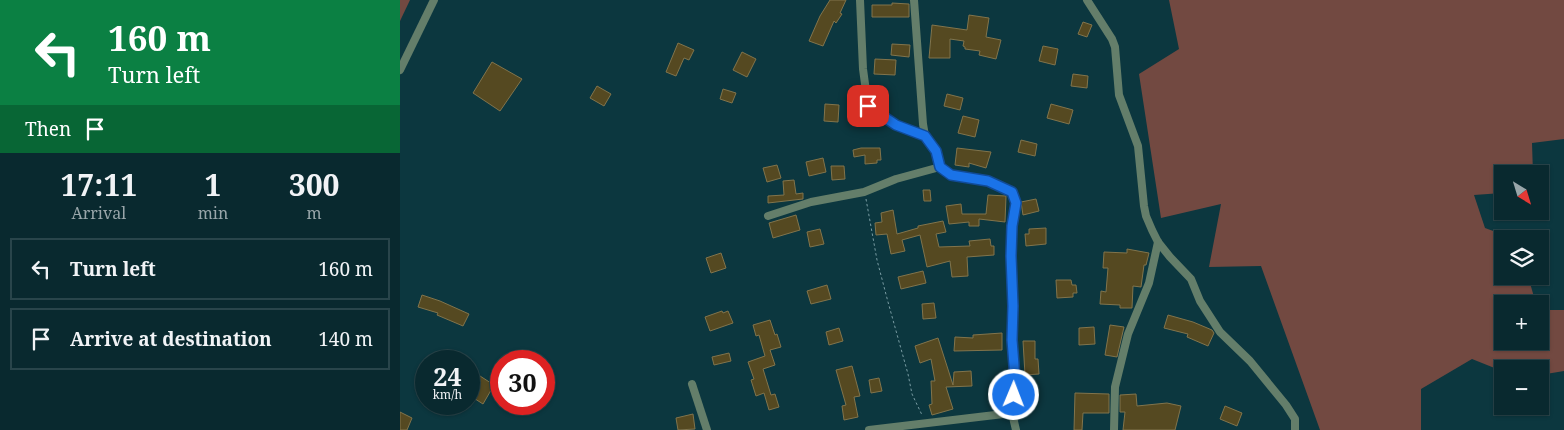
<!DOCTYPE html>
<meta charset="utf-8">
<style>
:root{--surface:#09292f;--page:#17353b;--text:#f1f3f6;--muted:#99a6aa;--line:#29454b}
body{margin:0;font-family:"Noto Serif",serif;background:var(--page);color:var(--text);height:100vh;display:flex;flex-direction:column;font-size:19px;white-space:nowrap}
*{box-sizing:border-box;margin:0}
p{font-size:16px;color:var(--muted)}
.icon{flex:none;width:28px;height:28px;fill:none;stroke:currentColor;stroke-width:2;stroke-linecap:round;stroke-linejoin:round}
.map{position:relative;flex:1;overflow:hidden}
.sheet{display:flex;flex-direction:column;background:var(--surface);width:400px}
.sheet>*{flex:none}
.hud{background:#0b8043;color:#fff;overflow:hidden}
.needle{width:32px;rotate:142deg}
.tools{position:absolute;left:1094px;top:165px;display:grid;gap:10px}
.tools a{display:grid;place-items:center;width:55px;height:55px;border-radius:0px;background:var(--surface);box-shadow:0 1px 4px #0004,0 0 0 1px var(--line);font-size:25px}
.speed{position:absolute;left:15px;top:350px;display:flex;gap:10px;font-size:25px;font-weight:700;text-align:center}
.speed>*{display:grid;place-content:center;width:65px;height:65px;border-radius:50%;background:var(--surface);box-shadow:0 1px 4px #0004,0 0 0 1px var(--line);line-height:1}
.speed small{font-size:12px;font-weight:400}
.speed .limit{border:8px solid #d22;background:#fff;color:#111}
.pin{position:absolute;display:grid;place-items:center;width:42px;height:42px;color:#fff;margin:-21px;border-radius:10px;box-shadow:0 2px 8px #0006}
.me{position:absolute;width:55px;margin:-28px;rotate:1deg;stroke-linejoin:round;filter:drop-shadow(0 0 4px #0008)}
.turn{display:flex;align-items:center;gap:18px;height:105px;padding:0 25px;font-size:22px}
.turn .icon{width:65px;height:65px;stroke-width:2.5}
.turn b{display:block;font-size:35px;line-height:42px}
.then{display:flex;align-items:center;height:48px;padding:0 25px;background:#0003;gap:10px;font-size:19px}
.eta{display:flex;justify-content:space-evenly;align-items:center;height:85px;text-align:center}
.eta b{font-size:30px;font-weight:700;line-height:35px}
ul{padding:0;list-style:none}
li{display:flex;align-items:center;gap:15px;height:62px;margin:0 10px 8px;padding:0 15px;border:2px solid var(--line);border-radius:0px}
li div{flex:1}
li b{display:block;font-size:19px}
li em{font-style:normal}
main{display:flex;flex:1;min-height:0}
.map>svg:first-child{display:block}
.green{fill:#724941}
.building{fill:#554921;stroke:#81744c}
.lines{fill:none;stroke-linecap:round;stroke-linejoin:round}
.path{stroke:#799ca3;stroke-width:1;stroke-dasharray:2.5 2.5;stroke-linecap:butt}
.minor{stroke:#647e6a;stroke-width:8}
.route-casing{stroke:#114b97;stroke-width:12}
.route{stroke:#1a73e8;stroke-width:9}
</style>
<main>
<section class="sheet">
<div class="hud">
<div class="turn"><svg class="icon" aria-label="left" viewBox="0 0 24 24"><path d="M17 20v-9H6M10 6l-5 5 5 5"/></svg><div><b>160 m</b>Turn left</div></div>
<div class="then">Then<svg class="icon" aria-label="arrive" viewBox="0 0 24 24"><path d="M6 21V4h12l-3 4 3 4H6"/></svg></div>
</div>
<div class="eta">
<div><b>17:11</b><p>Arrival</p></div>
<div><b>1</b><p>min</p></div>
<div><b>300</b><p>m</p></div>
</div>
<ul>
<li><svg class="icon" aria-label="left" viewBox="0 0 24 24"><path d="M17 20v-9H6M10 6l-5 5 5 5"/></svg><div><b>Turn left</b></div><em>160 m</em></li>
<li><svg class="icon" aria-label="arrive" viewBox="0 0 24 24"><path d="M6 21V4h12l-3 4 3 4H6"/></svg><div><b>Arrive at destination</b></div><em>140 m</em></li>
</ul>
</section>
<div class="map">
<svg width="1164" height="430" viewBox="0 0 1164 430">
<rect width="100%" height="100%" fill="#0c373f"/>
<!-- green -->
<g class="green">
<polygon points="0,0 10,0 0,21"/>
<polygon points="769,0 1164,0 1164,139 1132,143 1133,174 1102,174 1102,193 1074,195 1085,228 1115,239 1102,239 1102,276 1128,276 1136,304 1102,304 1102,341 1140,341 1140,310 1164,310 1164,371 1140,375 1140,369 1102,369 1102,371 1072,359 1021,389 1021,430 920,430 861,266 809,267 821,204 761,218 739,74 779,49"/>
</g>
<!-- building -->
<g class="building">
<polygon points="430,0 446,0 440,13 442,14 436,23 434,21 423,46 409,41 420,16"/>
<polygon points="492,3 509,4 509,17 472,17 472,5 492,5"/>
<polygon points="569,15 589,18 586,37 601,40 596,59 579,55 580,51 565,49 565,47 563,46 564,41 550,39 550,58 529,58 532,25 567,30"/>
<polygon points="683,22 692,25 687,37 678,34"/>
<polygon points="278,43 294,50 289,60 284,58 276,76 266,72"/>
<polygon points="492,44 510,45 509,57 491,55"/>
<polygon points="643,46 658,49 655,65 639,61"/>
<polygon points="342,52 356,59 347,77 333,70"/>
<polygon points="475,59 496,60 495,75 474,74"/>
<polygon points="92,62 122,79 100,111 73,93"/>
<polygon points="673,74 688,76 687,88 671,86"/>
<polygon points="197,86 211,94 204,106 190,98"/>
<polygon points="323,89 336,93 332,103 320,99"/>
<polygon points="547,94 563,98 560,110 544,106"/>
<polygon points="425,104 439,105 438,122 424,121"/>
<polygon points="651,104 673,110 669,124 647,118"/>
<polygon points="563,116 579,120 575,137 558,133"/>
<polygon points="621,140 637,144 635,156 618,152"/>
<polygon points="461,148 480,148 481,160 477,160 477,163 465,164 465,155 454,157 453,150"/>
<polygon points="557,148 591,152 586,168 569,163 569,167 555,165"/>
<polygon points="423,158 426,172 409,176 406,162"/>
<polygon points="377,165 381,178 367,182 363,168"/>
<polygon points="431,166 444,166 445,179 432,180"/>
<polygon points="394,180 396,194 403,193 403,199 368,203 368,196 384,195 383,181"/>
<polygon points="523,190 530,190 531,201 524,201"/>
<polygon points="588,195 606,196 605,222 579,219 579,226 569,226 569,222 549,224 546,206 561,204 562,214 586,214"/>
<polygon points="636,199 639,211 623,215 621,202"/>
<polygon points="493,210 497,234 518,228 518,226 543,221 546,232 536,234 539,247 570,246 569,241 590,239 591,246 594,246 594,255 567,257 568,276 552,277 550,261 527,267 520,235 502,240 505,251 491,254 487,234 476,235 475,223 482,222 481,213"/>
<polygon points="396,215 400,230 373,238 369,223"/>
<polygon points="646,228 646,244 626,246 625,234 629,234 629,229"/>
<polygon points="420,229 424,244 410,247 407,232"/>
<polygon points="727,249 749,253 746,265 744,265 741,287 733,286 732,308 720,308 720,305 700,304 701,291 706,292 708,268 703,268 704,252 727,253"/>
<polygon points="321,253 326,268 311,273 306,258"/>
<polygon points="523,271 526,283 501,289 498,277"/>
<polygon points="656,280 671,280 672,285 676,285 677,293 673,293 673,297 657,298"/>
<polygon points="427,285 431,299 411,304 407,291"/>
<polygon points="22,295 40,301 69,314 63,326 37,315 38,313 18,307"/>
<polygon points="534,303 536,318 523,319 522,304"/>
<polygon points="322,311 323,313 328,311 333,323 310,331 305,317"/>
<polygon points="768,315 793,322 812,330 814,333 808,346 787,337 788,334 764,328"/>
<polygon points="370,320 375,335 377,334 381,347 370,350 375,365 363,369 371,395 375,394 379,407 369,410 364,393 356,396 351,380 354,379 348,362 365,356 359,335 356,336 353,325"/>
<polygon points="710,325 724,327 717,357 705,355"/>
<polygon points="694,327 695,344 679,345 679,328"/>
<polygon points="439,328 443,341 429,345 426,332"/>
<polygon points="602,333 602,350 554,351 555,337 573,338 573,335"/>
<polygon points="538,338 553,385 554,372 571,371 572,386 546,387 553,409 532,415 529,405 532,404 531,381 535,381 531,359 520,363 515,346"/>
<polygon points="623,341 635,341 635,359 638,359 639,374 625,375"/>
<polygon points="329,353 331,361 314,365 312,357"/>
<polygon points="452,366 460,396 454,397 458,417 444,420 442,406 446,405 436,370"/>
<polygon points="80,376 94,385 83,404 69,395"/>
<polygon points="479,378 482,391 471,393 469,380"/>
<polygon points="675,393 709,394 709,413 683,413 682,430 674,430"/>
<polygon points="736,394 737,406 767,403 781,406 775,430 723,430 725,412 720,412 720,395"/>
<polygon points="825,406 842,413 837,426 820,419"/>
<polygon points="0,412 12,418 7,430 0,430"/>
<polygon points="293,414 295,429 278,430 276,418"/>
</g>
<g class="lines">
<!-- path -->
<polyline class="path" points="466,199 477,260 488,302 508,374 512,394 522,415"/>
<!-- minor -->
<g class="minor">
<polyline points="460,0 463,69 468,106 496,125 525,136"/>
<polyline points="514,0 523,124 525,136 536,151 540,167 551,175 588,181 612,192 616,203 612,226 611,256 613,306 612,340 615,378 612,413 616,430"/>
<polyline points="687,0 712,39 715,47 719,95 738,146 744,206 746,216 752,230 758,242 770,257 791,279 800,301 820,332 850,361 886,405 895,419 895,430"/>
<polyline points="0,70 34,0"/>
<polyline points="368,216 411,202 464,192 496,179 540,167"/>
<polyline points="292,384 307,430"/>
<polyline points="469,430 612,413"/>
<polyline points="714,430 715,387 728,334 749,283 758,242"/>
</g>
</g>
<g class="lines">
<defs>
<polyline id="route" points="468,106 496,125 525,136 536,151 540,167 551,175 588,181 612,192 616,203 612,226 611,256 613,306 612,340 615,378 614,395"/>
</defs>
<!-- route casing -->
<use href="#route" class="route-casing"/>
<!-- route -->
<use href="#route" class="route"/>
</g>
</svg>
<div class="tools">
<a><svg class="needle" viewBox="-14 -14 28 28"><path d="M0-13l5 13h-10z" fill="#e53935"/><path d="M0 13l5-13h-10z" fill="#99a6aa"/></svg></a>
<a><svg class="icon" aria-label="layers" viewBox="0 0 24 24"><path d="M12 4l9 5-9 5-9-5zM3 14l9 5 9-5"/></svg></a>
<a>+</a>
<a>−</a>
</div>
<div class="speed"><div>24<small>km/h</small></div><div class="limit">30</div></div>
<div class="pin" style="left:468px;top:106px;background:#d93025"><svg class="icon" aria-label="arrive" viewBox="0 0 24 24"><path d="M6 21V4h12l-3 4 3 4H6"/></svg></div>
<svg class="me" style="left:614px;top:395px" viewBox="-20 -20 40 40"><circle r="17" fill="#1a73e8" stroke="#fff" stroke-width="3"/><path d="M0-11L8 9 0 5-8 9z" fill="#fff"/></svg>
</div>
</main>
